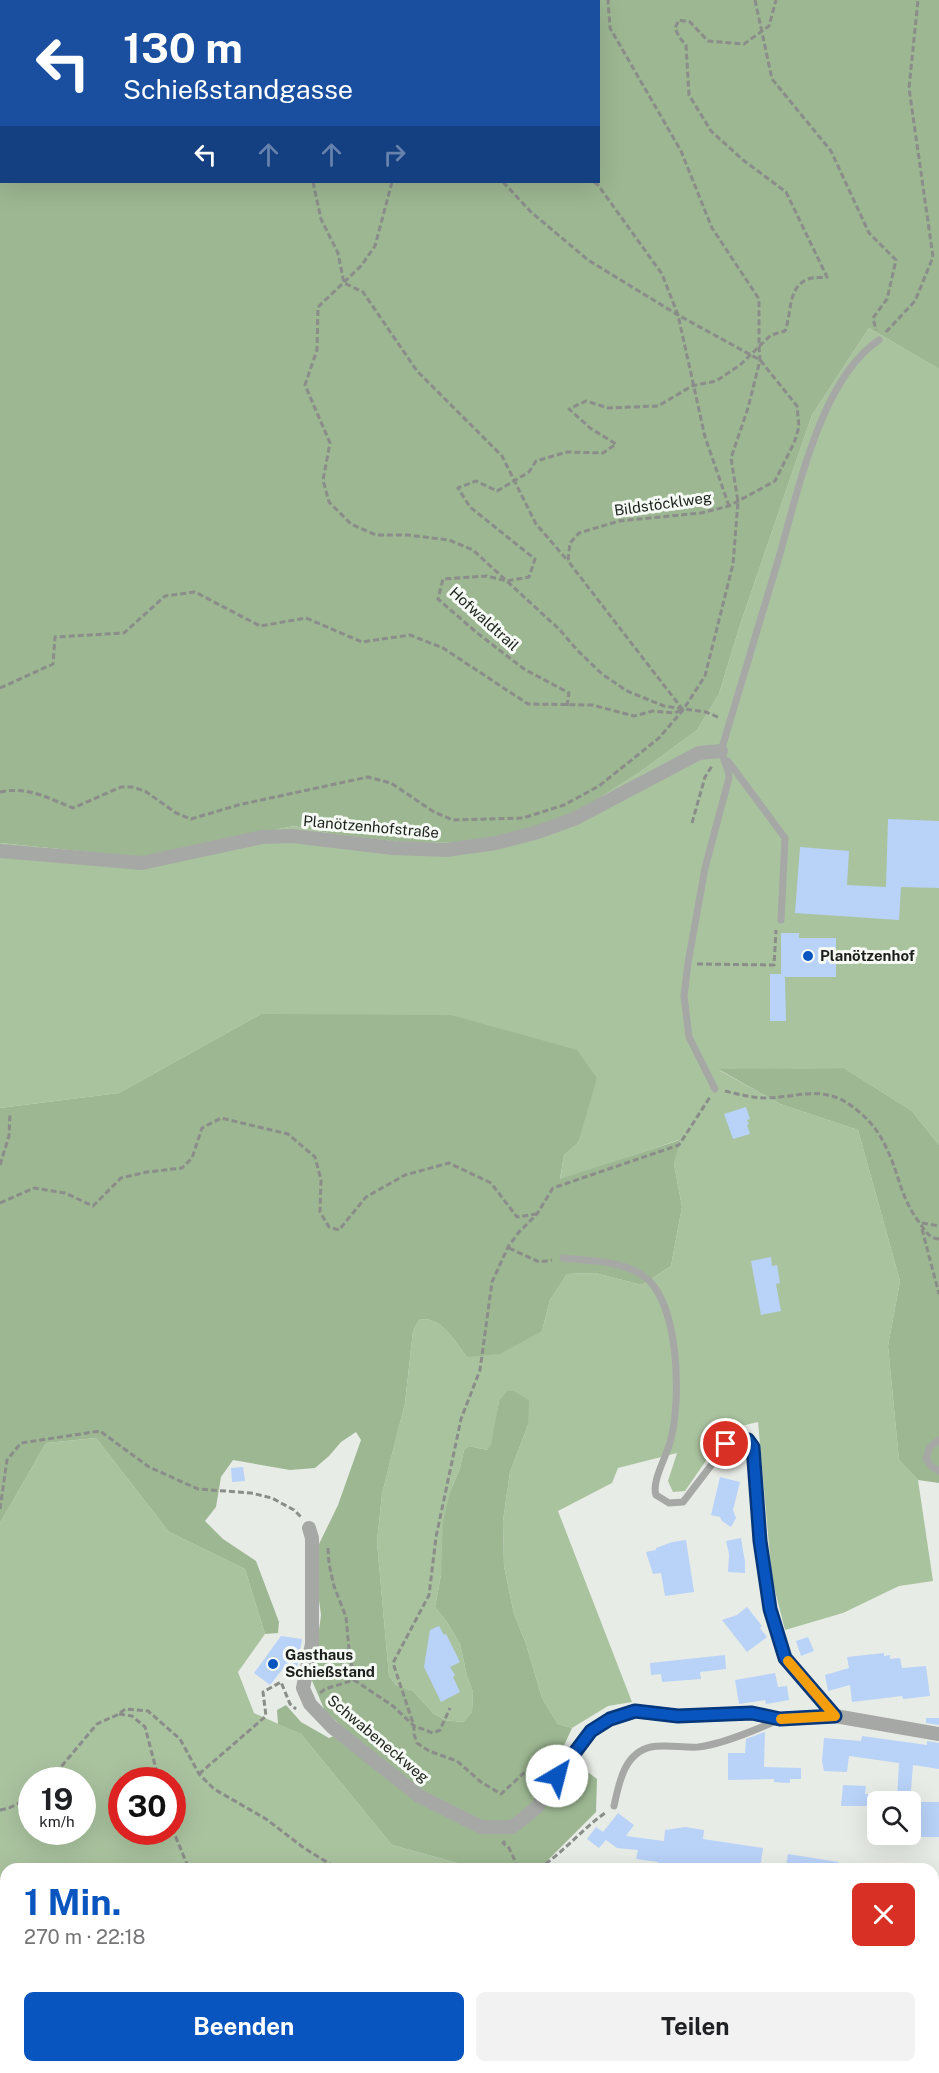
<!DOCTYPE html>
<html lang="de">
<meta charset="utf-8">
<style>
:root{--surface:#fff;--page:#f2f2f2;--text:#202124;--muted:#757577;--accent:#0855bf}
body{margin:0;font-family:"Public Sans",sans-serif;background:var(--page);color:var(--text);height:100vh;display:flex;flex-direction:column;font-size:22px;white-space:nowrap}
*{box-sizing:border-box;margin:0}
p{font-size:20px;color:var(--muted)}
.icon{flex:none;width:33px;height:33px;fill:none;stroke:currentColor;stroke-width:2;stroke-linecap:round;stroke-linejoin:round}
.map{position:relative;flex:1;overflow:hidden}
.side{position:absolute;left:0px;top:1863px;width:939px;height:210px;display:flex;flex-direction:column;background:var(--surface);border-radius:18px 18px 0 0;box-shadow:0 6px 24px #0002}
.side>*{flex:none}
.hud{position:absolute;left:0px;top:0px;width:600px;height:183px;box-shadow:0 6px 24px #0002;background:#1a4fa0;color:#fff;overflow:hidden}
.tools{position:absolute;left:867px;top:1791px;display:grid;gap:12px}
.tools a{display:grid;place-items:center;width:54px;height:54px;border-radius:9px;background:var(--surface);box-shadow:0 6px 24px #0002;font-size:30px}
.speed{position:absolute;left:18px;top:1767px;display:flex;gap:12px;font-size:30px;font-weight:700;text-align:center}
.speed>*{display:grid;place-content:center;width:78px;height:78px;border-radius:50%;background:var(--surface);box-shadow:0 6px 24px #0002;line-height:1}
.speed small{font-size:15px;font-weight:400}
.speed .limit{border:9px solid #d22;background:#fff;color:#111}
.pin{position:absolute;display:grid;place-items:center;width:51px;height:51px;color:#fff;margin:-26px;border:3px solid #fff;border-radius:50%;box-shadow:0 2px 6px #0007}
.me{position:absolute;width:66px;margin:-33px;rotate:37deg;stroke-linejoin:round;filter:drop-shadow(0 0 4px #0008)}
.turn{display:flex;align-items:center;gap:21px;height:126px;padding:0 24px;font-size:27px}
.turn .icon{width:78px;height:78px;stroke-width:2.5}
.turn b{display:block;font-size:42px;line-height:51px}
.lanes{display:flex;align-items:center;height:57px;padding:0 24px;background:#0003;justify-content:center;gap:30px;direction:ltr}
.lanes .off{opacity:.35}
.round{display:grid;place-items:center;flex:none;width:63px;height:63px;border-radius:9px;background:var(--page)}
.headline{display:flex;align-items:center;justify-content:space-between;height:102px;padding:0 24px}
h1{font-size:36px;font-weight:700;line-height:45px;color:var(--accent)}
.primary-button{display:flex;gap:12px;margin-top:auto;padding:12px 24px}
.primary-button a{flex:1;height:69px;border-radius:9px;background:var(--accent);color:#fff;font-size:24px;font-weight:700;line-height:69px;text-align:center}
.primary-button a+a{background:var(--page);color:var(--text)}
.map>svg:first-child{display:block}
.green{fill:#aac39f;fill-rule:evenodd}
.forest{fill:#9db792;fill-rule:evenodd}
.building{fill:#b9d2f8}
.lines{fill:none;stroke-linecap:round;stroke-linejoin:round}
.path{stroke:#8a8d89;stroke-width:3;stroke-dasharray:6 3;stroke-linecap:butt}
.service{stroke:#a6a8a5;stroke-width:7}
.minor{stroke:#a6a8a5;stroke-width:14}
.route-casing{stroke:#05377c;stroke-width:15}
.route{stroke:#0855bf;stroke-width:10}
.slow{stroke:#f59e0b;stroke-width:10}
.poi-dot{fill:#0855bf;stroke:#f5faf4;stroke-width:2}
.labels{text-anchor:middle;stroke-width:6;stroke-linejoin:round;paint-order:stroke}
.street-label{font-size:15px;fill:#1d1f1c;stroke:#f5faf4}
.poi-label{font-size:15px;font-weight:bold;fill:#1d1f1c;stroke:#f5faf4;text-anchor:start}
</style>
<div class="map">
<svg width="939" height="2073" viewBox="0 0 939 2073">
<rect width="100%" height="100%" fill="#e8ece6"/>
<!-- green -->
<g class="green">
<path d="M 869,328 L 939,369 L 939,1145 L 912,1111 L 844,1068 L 719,1070 L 780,1104 L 858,1130 L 900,1281 L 888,1346 L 899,1460 L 918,1480 L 933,1581 L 899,1586 L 843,1613 L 785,1630 L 772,1579 L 758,1422 L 728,1429 L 685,1491 L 673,1492 L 668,1481 L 677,1453 L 618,1468 L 612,1483 L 558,1511 L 632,1702 L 608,1706 L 572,1728 L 558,1724 L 542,1698 L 526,1644 L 514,1614 L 504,1566 L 503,1521 L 510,1472 L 528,1425 L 499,1401 L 492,1445 L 487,1450 L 469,1446 L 464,1450 L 460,1468 L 450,1492 L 441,1575 L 435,1607 L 447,1622 L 460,1644 L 467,1676 L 473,1692 L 472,1712 L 463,1722 L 445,1720 L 434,1714 L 413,1691 L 396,1685 L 389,1676 L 377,1542 L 382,1494 L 405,1403 L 413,1331 L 419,1320 C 440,1314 456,1343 467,1357 L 542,1331 L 550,1300 L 567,1274 L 595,1273 L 642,1285 L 671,1266 L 682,1207 L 674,1164 L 679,1140 L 560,1180 L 564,1155 L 579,1142 L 261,1014 L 119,1093 L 0,1108 L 0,843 L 139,857 L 294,826 L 333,834 L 400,842 L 573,815 L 640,772 L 697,730 L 719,694 L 740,625 L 812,415 Z"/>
<path d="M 96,1438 L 169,1532 L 245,1569 L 265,1634 L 238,1672 L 254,1713 L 301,1734 L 392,1845 L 479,1869 L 6,1869 L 6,2006 L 0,2003 L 0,1523 L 46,1443 ZM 32,1780 L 82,1780 L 82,1832 L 32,1832 ZM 122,1780 L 172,1780 L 172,1832 L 122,1832 Z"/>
<polygon points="38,2067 91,2067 78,2073 38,2073"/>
</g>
<!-- forest -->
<g class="forest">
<path d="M 0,0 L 939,0 L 939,369 L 869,328 L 812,415 L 740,625 L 719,694 L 697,730 L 640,772 L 573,815 L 520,834 L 469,842 L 400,842 L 333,834 L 294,826 L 139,857 L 0,843 ZM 2,2 L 598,2 L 598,182 L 2,182 Z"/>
<path d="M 261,1014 L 451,1015 L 577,1050 L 597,1078 L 578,1143 L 564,1155 L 560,1179 L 680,1140 L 674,1164 L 682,1207 L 671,1266 L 642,1285 L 595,1273 L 567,1274 L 550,1300 L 542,1331 L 500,1354 L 467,1357 C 456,1343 440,1314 419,1320 L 413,1331 L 405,1403 L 382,1494 L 377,1542 L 389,1676 L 396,1685 L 413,1691 L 434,1714 L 445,1720 L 463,1722 L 472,1712 L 473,1692 L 467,1676 L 460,1644 L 447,1622 L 435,1607 L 441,1575 L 443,1522 L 450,1492 L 460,1468 L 464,1450 L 469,1446 L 487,1450 L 491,1445 L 499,1401 L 507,1391 L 513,1391 L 529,1400 L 528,1425 L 510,1472 L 503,1521 L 504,1566 L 514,1614 L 526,1644 L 542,1698 L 558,1724 L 572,1728 L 561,1752 L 597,1779 L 596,1812 L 539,1869 L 479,1869 L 392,1845 L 301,1734 L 278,1724 L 277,1710 L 286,1705 L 301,1722 L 329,1738 L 347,1731 L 325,1711 L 310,1676 L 316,1653 L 321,1615 L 317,1585 L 319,1544 L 338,1505 L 361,1440 L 356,1432 L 341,1442 L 329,1456 L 315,1468 L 290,1470 L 233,1460 L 221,1477 L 216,1507 L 205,1521 L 223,1539 L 256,1561 L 279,1622 L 278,1633 L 265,1634 L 245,1569 L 169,1532 L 96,1438 L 46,1443 L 0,1523 L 0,1108 L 119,1093 Z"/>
<polygon points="844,1068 912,1111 939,1145 939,1483 918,1480 899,1460 888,1346 900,1281 858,1130 780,1104 718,1069"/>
<polygon points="0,2003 6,2006 6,2067 38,2067 38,2073 0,2073"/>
</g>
<!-- building -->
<g class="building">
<polygon points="888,819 939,821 939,888 901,887 899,920 795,913 800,847 849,851 847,885 886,887"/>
<polygon points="781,933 799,933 799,938 836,938 836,977 785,977 786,1021 770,1021 770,974 781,974"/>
<polygon points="746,1107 750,1119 747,1120 749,1124 747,1125 750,1134 733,1139 724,1114"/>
<polygon points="771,1257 772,1266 777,1265 780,1283 776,1284 781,1311 761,1315 751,1261"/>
<polygon points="243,1467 245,1481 232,1482 231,1468"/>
<polygon points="720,1477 740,1482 733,1510 736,1518 731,1527 722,1521 720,1517 711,1515"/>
<polygon points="741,1538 745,1562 745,1573 728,1572 729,1554 726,1541"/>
<polygon points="686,1540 694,1592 665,1596 661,1573 653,1574 646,1552 656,1550 656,1548 672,1542"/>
<polygon points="747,1607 762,1626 760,1628 767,1637 747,1652 722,1620 737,1615"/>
<polygon points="439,1626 444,1635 446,1634 460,1662 450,1667 455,1675 453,1677 460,1692 441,1702 424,1667 430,1630"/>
<polygon points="281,1636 302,1639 297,1668 285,1666 270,1685 254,1673"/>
<polygon points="808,1637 814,1651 801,1656 796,1641"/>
<polygon points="884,1653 884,1656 890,1655 890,1659 900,1658 902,1668 926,1666 930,1696 903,1699 902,1696 852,1702 850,1685 828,1691 825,1675 849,1668 847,1657"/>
<polygon points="725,1655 726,1669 700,1672 701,1679 662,1682 661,1674 651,1675 650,1663"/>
<polygon points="775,1673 778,1687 787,1686 789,1700 766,1704 765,1700 739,1704 735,1680"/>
<polygon points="926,1718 939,1718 939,1725 926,1723"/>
<polygon points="765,1732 764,1767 801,1768 801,1779 790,1779 790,1783 774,1782 774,1779 728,1780 728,1753 745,1753 746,1739"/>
<polygon points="862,1736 927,1745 927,1741 939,1743 939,1769 913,1765 910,1802 897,1800 899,1763 849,1756 847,1772 824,1771 822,1761 824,1738 861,1741"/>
<polygon points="843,1785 866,1786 865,1794 868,1794 867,1806 841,1806"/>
<rect x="910" y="1802" width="29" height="35"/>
<polygon points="618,1813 634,1825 626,1836 664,1841 665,1830 685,1827 704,1830 703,1839 763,1848 760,1869 657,1869 658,1862 636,1859 638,1850 617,1848 606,1840 599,1848 587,1839 596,1827 603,1832"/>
<polygon points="788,1854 838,1862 838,1869 796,1869 786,1866"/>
</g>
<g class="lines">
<!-- path -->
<g class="path">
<polyline points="184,0 185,2"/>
<polyline points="411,0 411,2"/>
<polyline points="517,0 517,2"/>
<polyline points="755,0 772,79 831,151 869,233 896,260 887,299 873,318 876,330"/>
<polyline points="514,2 514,0"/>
<polyline points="313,182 321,219 338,253 344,283 363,292 417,371 502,456 536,524 568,561"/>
<polyline points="392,182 375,246 361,266 318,307 317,350 305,385 330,443 323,480 329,502 351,524 376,535 408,535 449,540 473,550 560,630 577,650 602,674 627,691 664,706 706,712 720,718"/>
<polyline points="503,182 531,212 588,260 678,315 760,360 797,406 799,427 794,443 775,481 729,506 701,513 619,521 579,533 570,543 568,561 683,710"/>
<polyline points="594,182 598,185 662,274 678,315 705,437 729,506"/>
<polyline points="886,332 915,301 933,257 909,88 918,0"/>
<polyline points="0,688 53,664 55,637 124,633 165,596 195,592 260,626 306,618 362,642 410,635 443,648 528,704 592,705 634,716 653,711 674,713 682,710"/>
<path d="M 567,706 L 569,693 L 524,669 L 476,632 L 438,599 L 443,579 L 487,576 L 507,581 L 529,577 L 535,559 L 470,507 L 458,488 L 476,481 L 497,491 L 529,472 L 536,461 L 567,452 L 603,453 L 616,444 L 590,428 L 569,409 L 586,401 L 608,408 L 658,406 L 692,386 L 716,381 L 740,365 L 771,335 L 785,331 C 792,314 787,287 808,279 C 813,277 821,278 827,277 L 786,192 L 743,160 L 711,131 L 689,95 L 686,45 L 679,37 L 675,28 L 679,20 L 690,22 L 708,41 L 744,44 L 769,26 L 776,0"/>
<path d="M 0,792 C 27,786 48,798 73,808 L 121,787 L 132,787 L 145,791 L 176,813 L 191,819 L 238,805 L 368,777 L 391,783 L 434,812 L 453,820 L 523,818 L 564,805 L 599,786 L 659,738 L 683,710 L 705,676 L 733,564 L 738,502 L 731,458 L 748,408 L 760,360 L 759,346 L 759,299 L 712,228 L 681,151 L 610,28 L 608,0"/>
<polyline points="692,823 705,777 712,766"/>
<polyline points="697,964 774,965 776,930"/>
<path d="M 725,1091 C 738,1094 752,1098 766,1098 C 802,1097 826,1083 858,1111 C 870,1121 879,1132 886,1147 C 899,1173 900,1197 919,1222 C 925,1230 928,1238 939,1239"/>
<polyline points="0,1165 9,1136 10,1113"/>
<polyline points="0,1203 34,1188 65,1193 93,1206 121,1178 147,1172 182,1168 192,1158 202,1128 221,1118 288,1134 315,1157 321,1180 320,1212 329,1227 339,1230 366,1197 405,1175 449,1163 491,1183 517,1217 536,1214"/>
<polyline points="922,1223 939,1226"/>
<polyline points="922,1229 939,1294"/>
<polyline points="509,1248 539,1262 552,1260"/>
<polyline points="0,1509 7,1460 21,1443 100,1431 149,1467 198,1489 251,1493 272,1498 294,1510 301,1517"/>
<polyline points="328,1548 329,1564 334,1586 346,1617 349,1649 354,1680 393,1706 414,1726 433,1733 440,1730 450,1708"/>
<polyline points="320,1693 325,1689 354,1680"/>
<polyline points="119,1714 132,1716 145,1727 159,1780"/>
<polyline points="547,1767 547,1764 525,1772 501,1794 481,1782 457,1761 429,1751 417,1743 414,1734 414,1726 393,1663 429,1595 436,1537 461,1419 480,1370 492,1282 508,1247 519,1232 537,1214 553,1188 679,1145 710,1097"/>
<polyline points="199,1774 266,1716 263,1692 281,1682 290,1704 296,1709"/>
<polyline points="50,1780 97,1724 119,1714 125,1709 148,1711 180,1739 199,1774 214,1789 266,1819 304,1848 338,1869"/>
<polyline points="0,1810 9,1808 32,1797"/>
<polyline points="172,1828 189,1869"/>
<polyline points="505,1841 503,1843 509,1848 519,1869"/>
<path d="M 538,1869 C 563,1853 581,1830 605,1813"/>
<polyline points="385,2073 386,2067"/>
</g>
<!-- service -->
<g class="service">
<polyline points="728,761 785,838 781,920"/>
<path d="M 715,1089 L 689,1037 L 684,996 L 688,963 L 705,868 L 729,778 L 728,771 L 721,751 C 740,689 758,626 777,564 C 797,497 819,380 879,340"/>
<path d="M 563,1258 C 589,1261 620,1260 642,1275 C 680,1299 681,1399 671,1439 C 668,1454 651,1481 656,1495 L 669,1503 L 683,1502 L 729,1442 L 741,1438 L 751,1443 L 754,1451 L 760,1541 L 770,1609 L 785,1658 L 835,1716"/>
<polyline points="939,1440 930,1447 926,1458 931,1466 939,1471"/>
<path d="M 614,1806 C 619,1783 624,1753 651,1747 C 666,1744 683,1748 698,1747 C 719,1745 758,1729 778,1720"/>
<polyline points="933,1967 939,1967"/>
<polyline points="911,2067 912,2073"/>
</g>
<!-- minor -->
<g class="minor">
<polyline points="0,851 142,863 262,837 292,836 393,848 446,850 496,843 538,832 574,819 699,753 721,751"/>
<polyline points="309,1528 312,1538 312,1644 303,1688 310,1704 332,1727 419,1796 481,1827 512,1827 524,1818 537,1807 591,1731 610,1719 635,1711 678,1716 751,1713 780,1719 835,1716 939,1734"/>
<polyline points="744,2067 774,2073"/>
</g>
</g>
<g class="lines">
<defs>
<polyline id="route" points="557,1776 591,1731 610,1719 635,1711 678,1716 752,1713 780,1719 835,1716 785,1658 770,1609 760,1541 753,1447 748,1440 741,1438 726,1444"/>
</defs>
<!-- route casing -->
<use href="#route" class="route-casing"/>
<!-- route -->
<use href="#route" class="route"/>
<!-- slow -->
<polyline class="slow" points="781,1719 835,1716 788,1661"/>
</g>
<!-- markers -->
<g class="poi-dot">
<circle cx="808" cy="956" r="6"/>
<circle cx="273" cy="1664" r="6"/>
</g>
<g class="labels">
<!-- street labels -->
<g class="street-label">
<text transform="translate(663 504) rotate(-8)" y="5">Bildstöcklweg</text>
<text transform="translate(484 619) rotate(42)" y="5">Hofwaldtrail</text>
<text transform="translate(371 827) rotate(5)" y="5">Planötzenhofstraße</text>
<text transform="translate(378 1739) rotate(40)" y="5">Schwabeneckweg</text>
</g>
<!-- poi labels -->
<g class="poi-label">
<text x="820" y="961">Planötzenhof</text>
<text x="285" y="1660">Gasthaus<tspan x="285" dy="17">Schießstand</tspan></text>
</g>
</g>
</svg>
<div class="tools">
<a><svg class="icon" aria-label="search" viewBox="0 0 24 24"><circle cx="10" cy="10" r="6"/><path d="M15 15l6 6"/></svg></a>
</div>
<div class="speed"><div>19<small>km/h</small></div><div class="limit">30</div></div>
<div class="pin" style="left:726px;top:1444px;background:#d93025"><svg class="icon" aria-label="arrive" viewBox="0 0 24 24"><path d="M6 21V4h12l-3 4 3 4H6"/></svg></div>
<svg class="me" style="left:557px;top:1776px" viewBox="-20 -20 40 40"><circle r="19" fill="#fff"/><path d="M0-13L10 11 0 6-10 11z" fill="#0855bf"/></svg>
<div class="hud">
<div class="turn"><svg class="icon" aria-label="left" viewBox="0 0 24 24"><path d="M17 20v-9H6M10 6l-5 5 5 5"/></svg><div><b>130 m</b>Schießstandgasse</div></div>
<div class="lanes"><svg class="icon" aria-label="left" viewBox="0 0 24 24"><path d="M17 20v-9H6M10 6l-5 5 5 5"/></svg><svg class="icon off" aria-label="ahead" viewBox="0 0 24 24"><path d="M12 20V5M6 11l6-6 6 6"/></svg><svg class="icon off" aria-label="ahead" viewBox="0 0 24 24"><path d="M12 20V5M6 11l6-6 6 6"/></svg><svg class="icon off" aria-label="right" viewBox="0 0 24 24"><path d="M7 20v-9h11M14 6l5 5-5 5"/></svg></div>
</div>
<section class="side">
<div class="headline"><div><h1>1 Min.</h1><p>270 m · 22:18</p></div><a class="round" style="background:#d93025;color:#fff"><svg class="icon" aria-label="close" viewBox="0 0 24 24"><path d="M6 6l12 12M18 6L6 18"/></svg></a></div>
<div class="primary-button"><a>Beenden</a><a>Teilen</a></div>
</section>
</div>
